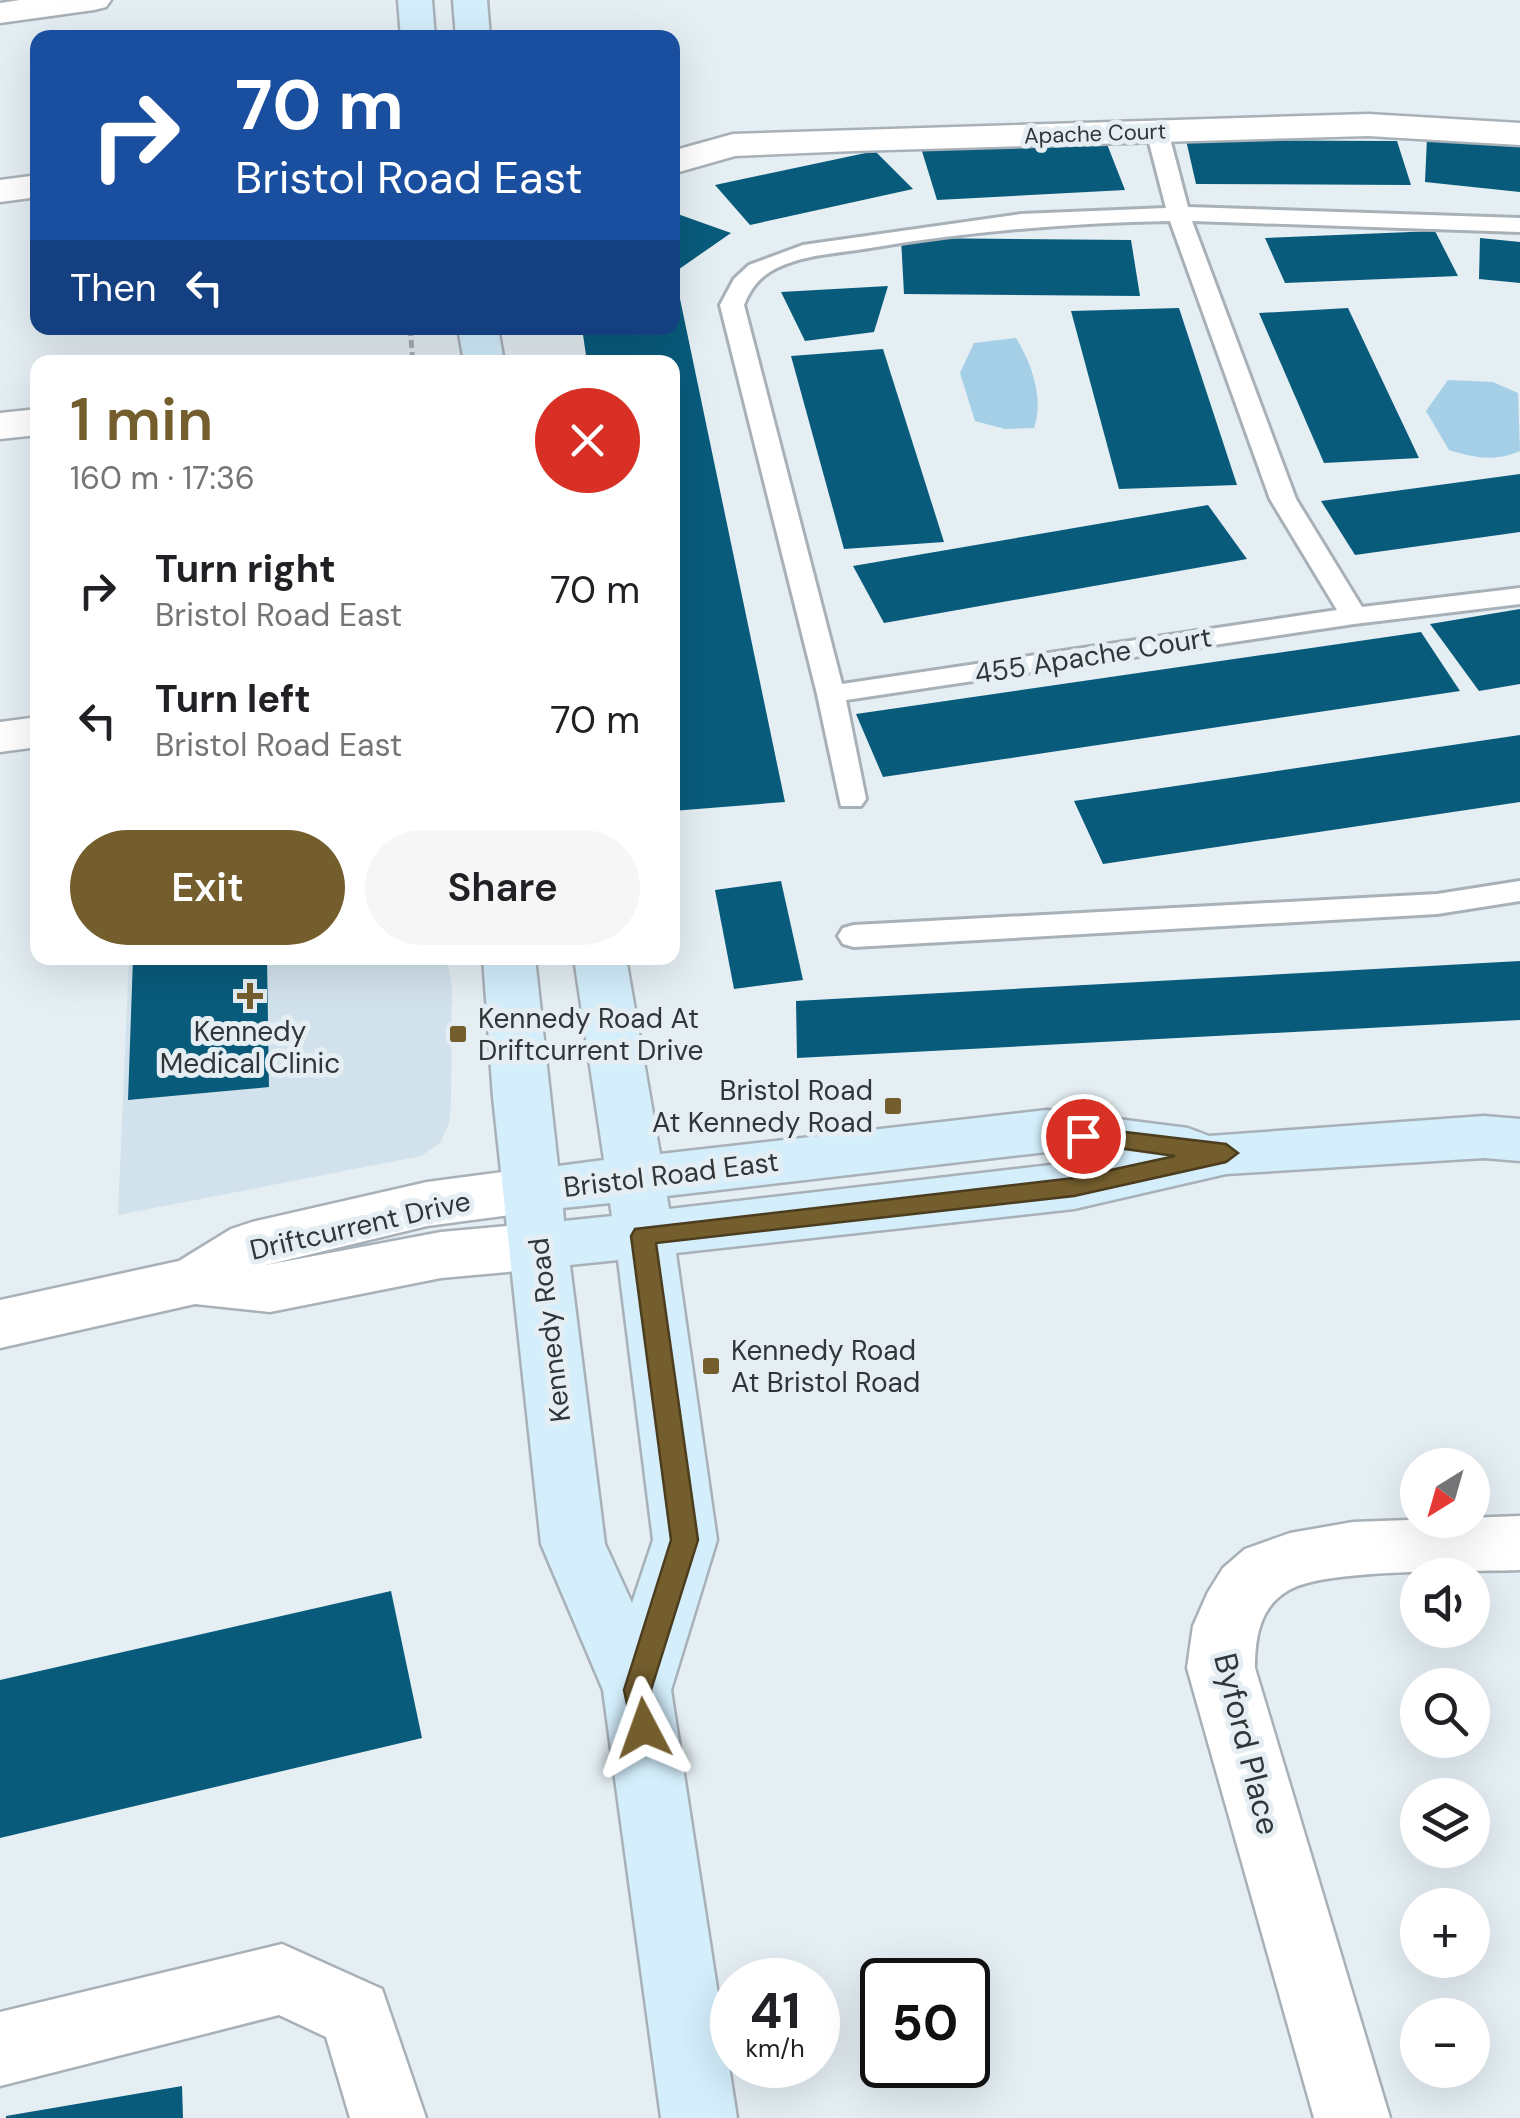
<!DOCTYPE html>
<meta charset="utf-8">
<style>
:root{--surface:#fff;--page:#f6f6f6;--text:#202124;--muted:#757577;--accent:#755e2e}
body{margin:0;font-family:"DM Sans",sans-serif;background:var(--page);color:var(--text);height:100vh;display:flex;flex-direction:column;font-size:38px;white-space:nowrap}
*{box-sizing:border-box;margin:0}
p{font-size:32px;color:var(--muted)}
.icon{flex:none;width:55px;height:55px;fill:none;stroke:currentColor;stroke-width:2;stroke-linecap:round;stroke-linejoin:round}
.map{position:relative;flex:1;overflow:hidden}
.side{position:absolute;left:30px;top:355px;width:650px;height:610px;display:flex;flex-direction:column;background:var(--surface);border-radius:20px;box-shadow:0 10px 40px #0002}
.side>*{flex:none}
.top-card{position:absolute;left:30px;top:30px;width:650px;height:305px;border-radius:20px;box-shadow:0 10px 40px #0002;background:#1a4fa0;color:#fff;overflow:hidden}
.needle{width:65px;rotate:217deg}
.fabs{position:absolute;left:1400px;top:1448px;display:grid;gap:20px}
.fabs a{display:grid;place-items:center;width:90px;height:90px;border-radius:50%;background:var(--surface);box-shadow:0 10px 40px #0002;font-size:50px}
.speed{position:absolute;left:710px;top:1958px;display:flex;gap:20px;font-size:50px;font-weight:700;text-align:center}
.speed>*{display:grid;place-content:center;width:130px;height:130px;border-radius:50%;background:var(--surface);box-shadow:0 10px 40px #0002;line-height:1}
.speed small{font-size:25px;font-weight:400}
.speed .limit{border:5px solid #111;border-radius:15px;background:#fff;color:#111}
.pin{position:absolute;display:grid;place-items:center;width:85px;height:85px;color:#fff;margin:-42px;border:5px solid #fff;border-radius:50%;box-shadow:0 2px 10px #0007}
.me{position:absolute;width:110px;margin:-55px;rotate:356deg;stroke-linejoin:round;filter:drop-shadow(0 0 8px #0008)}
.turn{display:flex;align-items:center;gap:35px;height:210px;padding:0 40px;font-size:45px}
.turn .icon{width:130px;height:130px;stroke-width:2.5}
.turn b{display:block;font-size:70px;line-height:85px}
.then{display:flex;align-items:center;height:95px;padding:0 40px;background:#0003;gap:20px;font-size:38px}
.round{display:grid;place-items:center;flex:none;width:105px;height:105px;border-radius:52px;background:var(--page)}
.summary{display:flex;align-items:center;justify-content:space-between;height:170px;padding:0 40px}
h1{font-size:60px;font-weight:600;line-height:75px;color:var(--accent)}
.button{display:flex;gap:20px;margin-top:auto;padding:20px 40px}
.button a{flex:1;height:115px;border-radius:60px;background:var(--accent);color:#fff;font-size:40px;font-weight:600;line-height:115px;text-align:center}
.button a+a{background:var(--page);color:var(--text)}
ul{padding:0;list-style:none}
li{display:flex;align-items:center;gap:30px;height:130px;padding:0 40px}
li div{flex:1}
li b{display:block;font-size:38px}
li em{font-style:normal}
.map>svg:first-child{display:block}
.built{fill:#d2e2ec}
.green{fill:#a4cfe7}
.building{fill:#095b7c}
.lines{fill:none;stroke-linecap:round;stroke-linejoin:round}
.lane-casing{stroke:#a8b1b7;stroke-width:6}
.street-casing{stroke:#a8b1b7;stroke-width:5}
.secondary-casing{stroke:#a8b1b7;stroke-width:5}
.path{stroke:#a6aeb2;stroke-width:5;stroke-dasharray:8 4;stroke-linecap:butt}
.lane{fill:#fff;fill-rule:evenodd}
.street{fill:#fff;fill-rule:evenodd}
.secondary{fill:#d4eefc;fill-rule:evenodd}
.route{fill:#755e2e;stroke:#4c3d1e;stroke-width:2.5}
.poi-dot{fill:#755e2e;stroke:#e4eef3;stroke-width:4}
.labels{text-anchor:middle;stroke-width:10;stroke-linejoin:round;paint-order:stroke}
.far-street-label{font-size:22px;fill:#323638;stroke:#e4eef3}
.street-label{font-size:28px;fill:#323638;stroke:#e4eef3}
.poi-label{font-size:28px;fill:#323638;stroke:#e4eef3;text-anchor:start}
.near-street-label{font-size:32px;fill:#323638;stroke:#e4eef3}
</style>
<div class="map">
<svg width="1520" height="2118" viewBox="0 0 1520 2118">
<rect width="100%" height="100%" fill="#e4eef3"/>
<!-- built -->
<polygon class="built" points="129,958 447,958 452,988 451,1103 449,1124 440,1143 421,1156 118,1215"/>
<!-- green -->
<g class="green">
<path d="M 1016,338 C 1032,364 1044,399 1034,428 L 1005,429 L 975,421 L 960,373 L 974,343 Z"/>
<path d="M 1448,380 L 1493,382 L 1518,393 L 1520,451 C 1494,462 1476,458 1449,450 L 1426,411 Z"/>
</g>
<!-- building -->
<g class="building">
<polygon points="1427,138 1520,147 1520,192 1425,182"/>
<polygon points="1105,139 1125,190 937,200 921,148"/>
<polygon points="1186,140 1397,141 1411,185 1196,184"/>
<polygon points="875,151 913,189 750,225 715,185"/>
<polygon points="672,212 731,233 672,274"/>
<polygon points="1435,231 1458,276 1285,283 1265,238"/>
<polygon points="901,238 1131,240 1140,296 904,294"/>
<polygon points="1480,238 1520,242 1520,283 1479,279"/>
<polygon points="888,286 874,332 805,341 781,292"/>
<polygon points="679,294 785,802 672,811 672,362 587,362 582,328 672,328 672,295"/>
<polygon points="1179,308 1237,485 1119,489 1071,311"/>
<polygon points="1348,308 1419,458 1324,463 1259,313"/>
<polygon points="883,349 944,542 844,549 791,356"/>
<polygon points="1520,474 1520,532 1355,555 1321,501"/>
<polygon points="1208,505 1247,559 884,623 853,566"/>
<polygon points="1520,609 1520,684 1479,691 1430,624"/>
<polygon points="1421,632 1460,691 883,777 856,714"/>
<polygon points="1520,735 1520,802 1103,864 1074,801"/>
<polygon points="781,881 803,980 734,989 715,890"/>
<polygon points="133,958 267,958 269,1087 128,1100"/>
<polygon points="1520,961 1520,1020 797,1058 796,1001"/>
<polygon points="391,1591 422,1738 0,1838 0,1680"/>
<polygon points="182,2086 183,2118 6,2118 6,2116"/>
</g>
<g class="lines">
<defs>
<g id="lane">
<path d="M 1157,125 L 1168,131 L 1188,207 L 1520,218 L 1520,232 L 1192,221 L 1296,499 L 1362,607 L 1520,588 L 1520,604 L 1354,624 L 846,700 L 866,799 L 861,806 L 841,806 L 817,694 L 720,305 L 734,279 L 749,265 L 803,245 L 1021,214 L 1166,208 L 1146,131 ZM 1170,221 L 1270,499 L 1337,610 L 842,684 L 744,305 C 751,287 761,275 779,267 C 807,254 841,253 870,248 C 970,231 1069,223 1170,221 Z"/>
<polygon points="1520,881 1520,901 1437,914 854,947 843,944 838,936 843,928 854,925 1437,894"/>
</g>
<g id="street">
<polygon points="20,0 111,0 106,7 94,10 0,23 0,3"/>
<polygon points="1368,114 1520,123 1520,145 1368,136 854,151 735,156 672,174 672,151 733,134"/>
<polygon points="38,175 38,197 0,202 0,180"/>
<polygon points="38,409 38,435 0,439 0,413"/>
<polygon points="38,717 38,747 0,752 0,722"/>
<polygon points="533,1168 553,1175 562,1190 553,1205 533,1212 427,1226 266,1265 441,1232 539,1223 560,1230 568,1246 560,1262 539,1269 441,1278 270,1312 195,1304 0,1348 0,1300 179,1261 231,1229 252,1222 427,1182"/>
<path d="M 1520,1516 L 1520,1570 C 1470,1572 1331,1568 1291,1589 C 1260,1605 1255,1637 1255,1668 L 1390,2118 L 1314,2118 L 1187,1668 L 1193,1626 L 1208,1592 L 1223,1568 L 1245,1549 L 1290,1533 L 1353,1522 Z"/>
<polygon points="282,1944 382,1989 426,2118 350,2118 326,2037 279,2015 0,2086 0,2012"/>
</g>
<g id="secondary">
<polygon points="398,0 432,0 435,38 401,38"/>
<polygon points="453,0 487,0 490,38 456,38"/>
<polygon points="458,328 498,328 504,362 464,362"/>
<path d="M 483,958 L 535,958 L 558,1166 L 604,1160 L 574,958 L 626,958 L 660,1154 L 1047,1110 L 1188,1128 L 1209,1136 L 1484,1116 L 1520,1119 L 1520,1161 L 1484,1158 L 1226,1174 L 1074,1209 L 676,1253 L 717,1540 L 671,1690 L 737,2118 L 661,2118 L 603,1690 L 541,1544 L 493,1097 ZM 1047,1152 L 1103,1159 L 669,1209 L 667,1196 ZM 610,1203 L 612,1216 L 564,1221 L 563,1208 ZM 618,1260 L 653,1540 L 632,1603 L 605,1544 L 570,1265 Z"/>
</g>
</defs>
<!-- lane casing -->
<use href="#lane" class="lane-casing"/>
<!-- street casing -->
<use href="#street" class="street-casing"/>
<!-- secondary casing -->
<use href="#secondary" class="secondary-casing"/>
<!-- path -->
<polyline class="path" points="410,328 413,362"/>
<!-- lane -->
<use href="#lane" class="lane"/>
<!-- street -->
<use href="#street" class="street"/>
<!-- secondary -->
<use href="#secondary" class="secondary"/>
</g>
<!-- route -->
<polygon class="route" points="1083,1127 1226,1144 1238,1153 1226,1162 1074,1196 656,1243 698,1540 651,1690 658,1728 654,1737 644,1741 634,1737 624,1690 671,1540 631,1236 635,1229 1074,1178 1175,1156 1075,1142 1071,1136 1075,1130"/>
<!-- markers -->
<g class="poi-dot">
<path d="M245 981h10v10h10v10h-10v10h-10v-10h-10v-10h10z"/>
<rect x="448" y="1024" width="20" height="20" rx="5"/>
<rect x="883" y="1096" width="20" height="20" rx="5"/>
<rect x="701" y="1356" width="20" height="20" rx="5"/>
</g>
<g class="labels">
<!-- far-street labels -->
<g class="far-street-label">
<text transform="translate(1095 133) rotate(-2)" y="8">Apache Court</text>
</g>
<!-- street labels -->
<g class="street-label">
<text transform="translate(1093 655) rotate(-9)" y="10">455 Apache Court</text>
<text transform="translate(671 1174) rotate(-7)" y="10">Bristol Road East</text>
<text transform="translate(360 1225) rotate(-13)" y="10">Driftcurrent Drive</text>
<text transform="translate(549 1330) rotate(-97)" y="10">Kennedy Road</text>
</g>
<!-- poi labels -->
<g class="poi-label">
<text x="478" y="1028">Kennedy Road At<tspan x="478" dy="32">Driftcurrent Drive</tspan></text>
<text x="250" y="1041" text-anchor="middle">Kennedy<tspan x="250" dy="32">Medical Clinic</tspan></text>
<text x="873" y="1100" text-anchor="end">Bristol Road<tspan x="873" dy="32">At Kennedy Road</tspan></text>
<text x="731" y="1360">Kennedy Road<tspan x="731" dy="32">At Bristol Road</tspan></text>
</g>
<!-- near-street labels -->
<g class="near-street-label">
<text transform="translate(1247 1744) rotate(76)" y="11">Byford Place</text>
</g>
</g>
</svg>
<div class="fabs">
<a><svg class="needle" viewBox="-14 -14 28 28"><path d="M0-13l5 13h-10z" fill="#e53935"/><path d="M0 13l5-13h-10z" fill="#757577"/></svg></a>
<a><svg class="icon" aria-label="sound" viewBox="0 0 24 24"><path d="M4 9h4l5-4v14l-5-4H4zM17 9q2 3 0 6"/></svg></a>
<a><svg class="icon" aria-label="search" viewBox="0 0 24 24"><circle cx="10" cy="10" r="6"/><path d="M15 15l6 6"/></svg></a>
<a><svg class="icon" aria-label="layers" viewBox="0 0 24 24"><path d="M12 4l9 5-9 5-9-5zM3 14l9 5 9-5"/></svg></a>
<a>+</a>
<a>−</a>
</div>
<div class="speed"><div>41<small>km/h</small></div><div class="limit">50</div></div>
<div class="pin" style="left:1083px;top:1136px;background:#d93025"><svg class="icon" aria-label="arrive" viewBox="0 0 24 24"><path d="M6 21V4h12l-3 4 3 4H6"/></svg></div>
<svg class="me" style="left:644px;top:1728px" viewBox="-20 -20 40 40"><path d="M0-17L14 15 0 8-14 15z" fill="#755e2e" stroke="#fff" stroke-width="4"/></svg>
<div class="top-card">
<div class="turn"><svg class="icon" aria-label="right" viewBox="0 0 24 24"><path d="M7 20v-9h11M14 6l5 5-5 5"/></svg><div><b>70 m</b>Bristol Road East</div></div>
<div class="then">Then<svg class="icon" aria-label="left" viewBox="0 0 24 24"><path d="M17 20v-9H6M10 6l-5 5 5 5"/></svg></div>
</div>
<section class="side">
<div class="summary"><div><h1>1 min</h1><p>160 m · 17:36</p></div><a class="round" style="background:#d93025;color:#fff"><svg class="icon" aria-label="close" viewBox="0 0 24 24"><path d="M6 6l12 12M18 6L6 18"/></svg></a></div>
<ul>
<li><svg class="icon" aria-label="right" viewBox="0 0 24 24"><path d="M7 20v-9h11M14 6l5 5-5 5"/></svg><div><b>Turn right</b><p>Bristol Road East</p></div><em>70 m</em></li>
<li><svg class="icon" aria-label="left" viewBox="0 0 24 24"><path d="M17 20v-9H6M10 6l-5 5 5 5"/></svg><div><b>Turn left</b><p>Bristol Road East</p></div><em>70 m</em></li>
</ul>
<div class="button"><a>Exit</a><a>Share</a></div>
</section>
</div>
